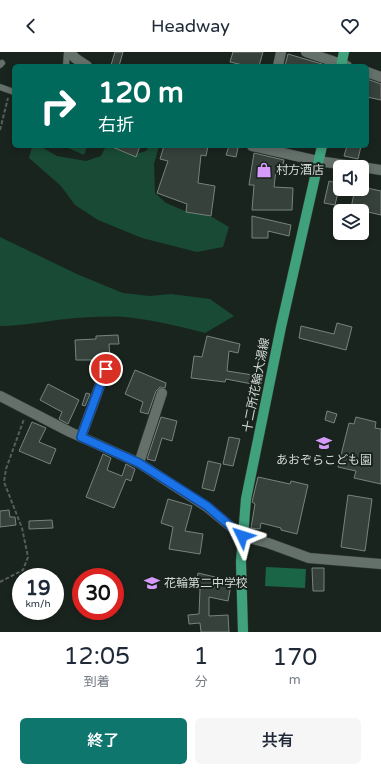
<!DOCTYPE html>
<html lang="ja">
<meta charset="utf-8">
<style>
:root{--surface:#fff;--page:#f6f6f7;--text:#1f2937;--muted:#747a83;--accent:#0f766e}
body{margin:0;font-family:"Varela Round","Noto Sans JP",sans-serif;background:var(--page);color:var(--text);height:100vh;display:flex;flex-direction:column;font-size:15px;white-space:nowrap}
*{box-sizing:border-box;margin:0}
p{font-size:13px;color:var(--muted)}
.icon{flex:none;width:22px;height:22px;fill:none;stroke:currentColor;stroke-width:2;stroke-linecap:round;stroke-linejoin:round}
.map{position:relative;height:580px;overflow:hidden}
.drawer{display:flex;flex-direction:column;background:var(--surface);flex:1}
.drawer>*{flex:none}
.top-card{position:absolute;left:12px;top:12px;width:357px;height:84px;border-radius:6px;box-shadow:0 2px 6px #0003;background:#00695c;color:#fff;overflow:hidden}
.tools{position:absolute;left:333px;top:108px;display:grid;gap:8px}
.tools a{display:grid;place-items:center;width:36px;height:36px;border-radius:6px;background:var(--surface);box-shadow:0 2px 6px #0003;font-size:20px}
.speed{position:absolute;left:12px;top:516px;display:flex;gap:8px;font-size:20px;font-weight:700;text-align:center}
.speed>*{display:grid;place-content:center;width:52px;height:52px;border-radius:50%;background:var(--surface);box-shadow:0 2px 6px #0003;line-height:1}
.speed small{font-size:10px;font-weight:400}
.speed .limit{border:6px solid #d22;background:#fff;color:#111}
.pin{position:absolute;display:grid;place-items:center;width:34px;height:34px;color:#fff;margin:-17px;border:2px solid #fff;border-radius:50%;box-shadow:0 1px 4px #0007}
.me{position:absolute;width:44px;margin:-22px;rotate:311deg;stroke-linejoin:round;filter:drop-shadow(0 0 3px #0008)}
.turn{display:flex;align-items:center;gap:14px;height:84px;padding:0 20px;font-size:18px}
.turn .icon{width:52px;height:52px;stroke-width:2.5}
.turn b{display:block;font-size:28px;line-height:34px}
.eta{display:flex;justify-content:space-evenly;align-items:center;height:68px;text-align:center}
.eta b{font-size:24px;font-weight:600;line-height:28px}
.primary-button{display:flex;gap:8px;margin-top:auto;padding:8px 20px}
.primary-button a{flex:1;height:46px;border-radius:6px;background:var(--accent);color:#fff;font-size:16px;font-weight:600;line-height:46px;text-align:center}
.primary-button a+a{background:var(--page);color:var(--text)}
header{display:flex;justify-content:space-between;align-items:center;height:52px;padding:0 20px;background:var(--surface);font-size:18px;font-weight:600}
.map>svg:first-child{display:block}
.green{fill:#194a35}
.water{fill:#1b6547}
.building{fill:#36413b;stroke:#77837c}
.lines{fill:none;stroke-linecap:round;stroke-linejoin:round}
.lane-casing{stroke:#373e3a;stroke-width:7}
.street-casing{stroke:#373e3a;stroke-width:11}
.primary-casing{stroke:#373e3a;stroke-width:11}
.path{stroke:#555e59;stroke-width:2;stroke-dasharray:4 2;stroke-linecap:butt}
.lane{stroke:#64706a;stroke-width:6}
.street{stroke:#64706a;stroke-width:10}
.primary{stroke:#3fa27d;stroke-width:10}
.route-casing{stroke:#114b97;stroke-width:10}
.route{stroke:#1a73e8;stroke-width:7}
.labels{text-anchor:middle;stroke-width:4;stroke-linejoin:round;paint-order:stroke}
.poi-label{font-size:12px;fill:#d4dad7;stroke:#1a241e;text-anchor:start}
.street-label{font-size:12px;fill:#d4dad7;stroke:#1a241e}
</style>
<header><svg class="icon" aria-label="back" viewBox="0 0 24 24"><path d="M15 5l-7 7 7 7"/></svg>Headway<svg class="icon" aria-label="heart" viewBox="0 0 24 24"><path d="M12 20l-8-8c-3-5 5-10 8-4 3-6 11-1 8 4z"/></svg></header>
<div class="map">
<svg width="381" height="580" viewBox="0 0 381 580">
<rect width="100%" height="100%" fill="#1a241e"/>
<!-- green -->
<g class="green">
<polygon points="36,94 40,94 57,104 86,109 101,104 106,94 121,94 125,101 132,103 146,99 149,94 159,94 154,112 155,141 166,151 185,159 212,165 229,175 223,195 197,200 142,186 98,168 75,153 61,134 29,106 32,95"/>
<polygon points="64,94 87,94 84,103"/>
<path d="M 0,185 L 79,223 L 123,241 L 150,244 L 171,242 L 210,247 L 234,264 L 205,281 C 182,275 158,269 133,266 C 115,263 94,265 76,266 C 50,268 25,274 0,274 Z"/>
</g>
<!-- water -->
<polygon class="water" points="266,515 306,517 305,536 265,534"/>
<!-- building -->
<g class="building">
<polygon points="115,0 123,0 119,14 111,13"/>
<polygon points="233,0 263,0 259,14 247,14 230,10"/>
<polygon points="288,2 322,12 321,14 285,14"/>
<polygon points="367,27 381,32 381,48 367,45"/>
<polygon points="110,94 140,94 136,105"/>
<polygon points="164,94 208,94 206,104 201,103 198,131 215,134 211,164 186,160 187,152 157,141 168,109 160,107"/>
<polygon points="229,94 238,96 236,105 226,103"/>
<polygon points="347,94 361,94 358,107 344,104"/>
<polygon points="254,101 284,108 282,119 276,118 274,135 293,136 292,158 252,158 254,133 249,133"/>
<polygon points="329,129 340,132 335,153 324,151"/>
<polygon points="362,135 381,139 381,163 351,156 355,137 362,137"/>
<polygon points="252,164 291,173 289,184 268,179 268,186 252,186"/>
<polygon points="337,271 352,275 346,298 299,286 301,274 334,282"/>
<polygon points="118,283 119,292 109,292 110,307 103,307 97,323 91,321 93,308 76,308 75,288 96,287 96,284"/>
<polygon points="207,284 240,292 238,301 229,299 227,319 253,323 252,332 226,327 225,330 191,326 194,304 202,305"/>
<polygon points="135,318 166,331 165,336 160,335 156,339 148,362 140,360 143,350 125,342"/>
<polygon points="48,332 79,348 68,372 59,367 62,360 40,348"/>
<polygon points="86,341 90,342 85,354 82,353"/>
<polygon points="327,359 337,362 334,371 325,368"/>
<polygon points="161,365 177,369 172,389 162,386 155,409 147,407"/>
<polygon points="356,365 376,370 375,376 381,377 381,432 354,426 356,419 338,415 349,371 354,372"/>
<polygon points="32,370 46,376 39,390 56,397 50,412 19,399"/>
<polygon points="229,385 240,387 233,414 223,412"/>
<polygon points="103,402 111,406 107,418 122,424 126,412 135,417 131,429 126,427 114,456 86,445"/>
<polygon points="208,409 221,412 214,439 202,436"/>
<polygon points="258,425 290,432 291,429 308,433 297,482 281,478 281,476 261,471 260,477 251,476 255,452 252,450"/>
<polygon points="348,443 372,447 365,499 341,495"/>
<polygon points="168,447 192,454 185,479 203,482 200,502 169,497 173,475 161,471"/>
<polygon points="9,458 10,465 15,465 16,473 0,475 0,459"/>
<polygon points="52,468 53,476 29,477 29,469"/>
<polygon points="312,516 324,516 324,539 313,539"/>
<polygon points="198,521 215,525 214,530 231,533 228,549 209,545 209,564 228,563 229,580 201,580 200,571 189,572 188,563 199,562 200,537 195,536"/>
</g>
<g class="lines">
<defs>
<g id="lane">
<polyline points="0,13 2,11"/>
<polyline points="66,14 67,0"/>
<polyline points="0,35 14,40"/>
</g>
<g id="street">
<polyline points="70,0 75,6 87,14"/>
<polyline points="306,0 347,14"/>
<polyline points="278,14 281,0"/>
<polyline points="367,20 381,25"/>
<polyline points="252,94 318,109 360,115"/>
<polyline points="362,115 381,118"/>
<polyline points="0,344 70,380 139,411 207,455 242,484 268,491 309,506 381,512"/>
<polyline points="81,385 106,317"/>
<polyline points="139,411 162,341"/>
</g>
<g id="primary">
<polyline points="341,14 344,0"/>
<polyline points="243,580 241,510 246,447 281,275 322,94"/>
</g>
</defs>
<!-- lane casing -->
<use href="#lane" class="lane-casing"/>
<!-- street casing -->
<use href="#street" class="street-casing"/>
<!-- primary casing -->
<use href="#primary" class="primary-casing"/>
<!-- path -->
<g class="path">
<polyline points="0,78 8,46"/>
<polyline points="0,530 23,518 28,505 22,476 4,430 6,417 24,367"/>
</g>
<!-- lane -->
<use href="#lane" class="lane"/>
<!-- street -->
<use href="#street" class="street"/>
<!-- primary -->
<use href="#primary" class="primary"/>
</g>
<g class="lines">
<defs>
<polyline id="route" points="106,317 81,385 139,411 207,454 242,484"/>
</defs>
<!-- route casing -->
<use href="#route" class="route-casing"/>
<!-- route -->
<use href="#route" class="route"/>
</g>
<!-- icons -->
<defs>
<symbol id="shop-bare" viewBox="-9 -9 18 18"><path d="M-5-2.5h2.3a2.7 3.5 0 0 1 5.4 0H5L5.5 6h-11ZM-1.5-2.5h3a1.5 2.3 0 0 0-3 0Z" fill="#d69bfa" stroke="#1a241e" stroke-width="2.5" paint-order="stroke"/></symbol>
<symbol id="school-bare" viewBox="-9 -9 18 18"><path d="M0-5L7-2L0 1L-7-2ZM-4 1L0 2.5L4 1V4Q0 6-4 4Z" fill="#d69bfa" stroke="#1a241e" stroke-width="2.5" paint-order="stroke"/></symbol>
</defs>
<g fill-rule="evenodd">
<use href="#shop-bare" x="253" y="107" width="22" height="22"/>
<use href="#school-bare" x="313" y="380" width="22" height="22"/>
<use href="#school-bare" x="141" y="520" width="22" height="22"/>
</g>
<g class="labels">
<!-- poi labels -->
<g class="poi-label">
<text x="276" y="122">村方酒店</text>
<text x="324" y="412" text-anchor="middle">あおぞらこども園</text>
<text x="164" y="535">花輪第二中学校</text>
</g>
<!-- street labels -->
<g class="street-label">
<text transform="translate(256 333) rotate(-79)" y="4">十二所花輪大湯線</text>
</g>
</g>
</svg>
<div class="tools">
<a><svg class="icon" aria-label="sound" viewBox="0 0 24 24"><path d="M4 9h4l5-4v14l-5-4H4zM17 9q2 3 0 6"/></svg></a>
<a><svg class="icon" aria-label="layers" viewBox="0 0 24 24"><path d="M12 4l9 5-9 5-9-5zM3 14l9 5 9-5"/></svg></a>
</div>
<div class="speed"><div>19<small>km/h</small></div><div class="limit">30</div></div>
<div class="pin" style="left:106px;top:317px;background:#d93025"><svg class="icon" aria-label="arrive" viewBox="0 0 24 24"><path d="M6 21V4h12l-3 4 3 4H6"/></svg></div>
<svg class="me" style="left:242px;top:484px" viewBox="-20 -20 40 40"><path d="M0-17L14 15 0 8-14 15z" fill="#1a73e8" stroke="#fff" stroke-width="4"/></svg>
<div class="top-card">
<div class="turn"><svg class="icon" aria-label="right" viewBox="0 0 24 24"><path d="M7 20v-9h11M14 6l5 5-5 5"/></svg><div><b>120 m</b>右折</div></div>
</div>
</div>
<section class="drawer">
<div class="eta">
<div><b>12:05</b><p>到着</p></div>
<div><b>1</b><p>分</p></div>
<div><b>170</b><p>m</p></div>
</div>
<div class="primary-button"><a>終了</a><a>共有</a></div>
</section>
